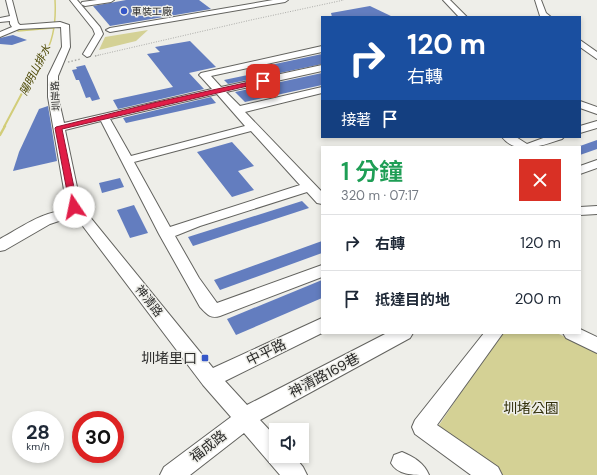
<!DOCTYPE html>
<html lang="zh-TW">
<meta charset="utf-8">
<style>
:root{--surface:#fff;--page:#f2f2f3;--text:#1f2937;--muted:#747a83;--line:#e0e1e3}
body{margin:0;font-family:"DM Sans","Noto Sans TC",sans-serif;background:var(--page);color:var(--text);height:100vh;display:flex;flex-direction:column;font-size:15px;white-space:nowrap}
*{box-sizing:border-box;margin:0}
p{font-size:13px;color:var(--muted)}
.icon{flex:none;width:22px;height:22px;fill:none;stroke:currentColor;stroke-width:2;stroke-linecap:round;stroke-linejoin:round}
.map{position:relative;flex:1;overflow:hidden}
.sheet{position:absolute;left:321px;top:146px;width:260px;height:188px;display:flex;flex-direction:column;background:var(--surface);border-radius:0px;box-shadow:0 2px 6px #0003}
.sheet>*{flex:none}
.guide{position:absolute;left:321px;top:16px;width:260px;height:122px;border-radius:0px;box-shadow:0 2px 6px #0003;background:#1a4fa0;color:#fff;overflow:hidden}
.buttons{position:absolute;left:269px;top:423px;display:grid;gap:8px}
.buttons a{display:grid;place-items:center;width:40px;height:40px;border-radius:0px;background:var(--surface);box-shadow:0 2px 6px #0003;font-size:20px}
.speed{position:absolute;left:12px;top:411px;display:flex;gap:8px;font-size:20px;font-weight:700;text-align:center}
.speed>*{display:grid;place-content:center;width:52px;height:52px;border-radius:50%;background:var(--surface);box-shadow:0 2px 6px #0003;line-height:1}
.speed small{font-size:10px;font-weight:400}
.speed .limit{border:6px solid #d22;background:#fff;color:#111}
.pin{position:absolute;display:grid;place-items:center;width:34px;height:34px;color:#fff;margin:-17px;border-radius:8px;box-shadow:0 2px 6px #0006}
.me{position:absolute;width:44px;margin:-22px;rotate:349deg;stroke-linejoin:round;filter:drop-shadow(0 0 3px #0008)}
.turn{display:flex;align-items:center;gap:14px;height:84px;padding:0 20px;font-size:18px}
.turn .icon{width:52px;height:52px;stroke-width:2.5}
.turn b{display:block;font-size:28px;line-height:34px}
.then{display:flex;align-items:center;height:38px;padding:0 20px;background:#0003;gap:8px;font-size:15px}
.round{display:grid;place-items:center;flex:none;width:42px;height:42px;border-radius:0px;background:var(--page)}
.head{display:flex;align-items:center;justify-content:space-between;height:68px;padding:0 20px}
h1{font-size:24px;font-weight:600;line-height:30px;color:#1e9e55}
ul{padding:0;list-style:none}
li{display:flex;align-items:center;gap:12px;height:56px;padding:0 20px;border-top:1px solid var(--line)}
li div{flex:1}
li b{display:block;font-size:15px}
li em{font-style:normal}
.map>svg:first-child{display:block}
.green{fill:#d4d195}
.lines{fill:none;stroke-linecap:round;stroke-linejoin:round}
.stream-far2{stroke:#d2cd79;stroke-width:1.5}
.stream-far1{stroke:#d2cd79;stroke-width:2}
.stream{stroke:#d2cd79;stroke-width:2.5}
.building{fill:#637dbf}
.minor-casing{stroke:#63635f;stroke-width:2}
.path-far1{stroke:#ababa8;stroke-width:1;stroke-dasharray:1 1.5;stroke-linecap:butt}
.path{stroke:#ababa8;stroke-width:1.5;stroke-dasharray:1.5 2;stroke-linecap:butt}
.minor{fill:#fff;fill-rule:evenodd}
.route{fill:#e11d48;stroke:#92132f}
.poi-dot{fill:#3557c8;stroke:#eeeee9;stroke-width:1.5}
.labels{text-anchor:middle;stroke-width:3;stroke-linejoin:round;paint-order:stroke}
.far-poi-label{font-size:10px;fill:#2c2c2b;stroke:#eeeee9;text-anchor:start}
.far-street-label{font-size:10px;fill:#2c2c2b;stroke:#eeeee9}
.far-water-label{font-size:11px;font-style:italic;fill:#4b4702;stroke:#eeeee9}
.street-label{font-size:12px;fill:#2c2c2b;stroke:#eeeee9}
.near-street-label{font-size:14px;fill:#2c2c2b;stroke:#eeeee9}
.near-poi-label{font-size:14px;fill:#2c2c2b;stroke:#eeeee9;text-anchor:end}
.near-park-label{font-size:14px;fill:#32300b;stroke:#eeeee9}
</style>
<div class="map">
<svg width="597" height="475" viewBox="0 0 597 475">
<rect width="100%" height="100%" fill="#eeeee9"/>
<!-- green -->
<g class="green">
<polygon points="148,30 136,41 99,50 105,37"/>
<polygon points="501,333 557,333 597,353 597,475 501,475 435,431"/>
</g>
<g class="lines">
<!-- stream-far2 -->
<g class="stream-far2">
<polyline points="15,27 18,31 53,28"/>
<path d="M 44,56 C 54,40 56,18 55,0"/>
</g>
<!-- stream-far1 -->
<polyline class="stream-far1" points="4,127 29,80 45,55"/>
<!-- stream -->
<polyline class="stream" points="0,135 5,126"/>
</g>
<!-- building -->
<g class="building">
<polygon points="126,0 199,0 211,9 110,26 93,6"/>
<polygon points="370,6 393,17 332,17 331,13"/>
<polygon points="13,35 27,40 12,45 0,44 0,38"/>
<polygon points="190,41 216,67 189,73 204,89 118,109 113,100 173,87 147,54 160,52 155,47"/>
<polygon points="322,54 322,64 228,84 224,80 266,71 261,67"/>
<polygon points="85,65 94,85 100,99 92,101 90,97 86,98 79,80 76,80 72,70 77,69 76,67"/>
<polygon points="322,73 322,85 245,102 235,92"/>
<polygon points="211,97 216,103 126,123 123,118"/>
<polygon points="48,106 57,161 13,171 19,152 39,109"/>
<polygon points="597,140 597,149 580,155 580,146"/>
<polygon points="232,142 254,166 238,171 254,190 232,197 197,152"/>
<polygon points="120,178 124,187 102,193 99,183"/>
<polygon points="302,201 309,208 193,246 188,237"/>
<polygon points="134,205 148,233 130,238 117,210"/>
<polygon points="322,241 322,253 220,290 214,280"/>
<polygon points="322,280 322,298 236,335 227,319"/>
</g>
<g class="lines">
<defs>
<g id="minor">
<path d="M 6,0 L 12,0 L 18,23 L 20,25 L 60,22 L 69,25 L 70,47 L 58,76 L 58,97 L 64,123 L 212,89 L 201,77 L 199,75 L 201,73 L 322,46 L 322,52 L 211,76 L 221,87 L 322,65 L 322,71 L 226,92 L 240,106 L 322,87 L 322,93 L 245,112 L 322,192 L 322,204 L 317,203 L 307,192 L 200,226 L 175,236 L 199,278 L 217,303 L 322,265 L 322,277 L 220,316 C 210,319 207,314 200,307 L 159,234 L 101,121 L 65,130 L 81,206 L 213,368 L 322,318 L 322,333 L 225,381 L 247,405 L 387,333 L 413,333 L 410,338 L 260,420 L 276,437 L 276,456 L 294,456 L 303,467 L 307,475 L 280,475 L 244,433 L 190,475 L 160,475 L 164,467 L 231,417 L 203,385 L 79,221 L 62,220 L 50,224 L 5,250 L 0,251 L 0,239 C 21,228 45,209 70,211 L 67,207 L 48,97 L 48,76 L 62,47 L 61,27 L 19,29 L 0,37 L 0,32 L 12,27 L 10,24 L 10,21 L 0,22 L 0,18 L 10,16 ZM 217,94 L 245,126 L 131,156 L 110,119 ZM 251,131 L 300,185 L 170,227 L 134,162 Z"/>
<polygon points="70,0 77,0 100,27 103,34 90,56 87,57 83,54 95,34 93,29"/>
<polygon points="97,0 114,0 111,2 85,6 81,4 82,2"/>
<polygon points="273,0 288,0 285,2 110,32 106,30 110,28"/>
<polygon points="443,0 450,0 467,17 459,17"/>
<polygon points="535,0 541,0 546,13 551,17 540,16"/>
<polygon points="580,40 597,52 597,59 580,47"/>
<polygon points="580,101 597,107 597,114 580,108"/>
<polygon points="597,121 597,128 580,133 580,126"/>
<path d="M 502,137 L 516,137 L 527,144 L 546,137 L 564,137 L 562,139 C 544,145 516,156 502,137 Z"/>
<polygon points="597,160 597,168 580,174 580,166"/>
<polygon points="597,206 597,214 580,215 580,207"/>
<polygon points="580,329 597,337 597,353 566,338 563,333 580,333"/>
<polygon points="484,333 503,333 437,425 498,467 502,475 471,475 415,434 412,427 415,420"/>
<path d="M 402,452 C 414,457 424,463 429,475 C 411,475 398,475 391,463 L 394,455 Z"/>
</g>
</defs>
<!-- minor casing -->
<use href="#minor" class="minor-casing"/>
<!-- path-far1 -->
<polyline class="path-far1" points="95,56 251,20 344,0"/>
<!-- path -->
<g class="path">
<polyline points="95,56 99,55"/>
<polyline points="68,62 81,59"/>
</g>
<!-- minor -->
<use href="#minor" class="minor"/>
</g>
<!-- route -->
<polygon class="route" points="263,79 265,80 265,82 62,129 78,207 74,210 70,207 55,128 56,127 153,103"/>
<!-- markers -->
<g class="poi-dot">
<circle cx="124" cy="11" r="4"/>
<rect x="201" y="354" width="8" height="8" rx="2"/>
</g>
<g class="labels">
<!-- far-poi labels -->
<g class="far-poi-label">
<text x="132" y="15">車裝工廠</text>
</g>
<!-- far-street labels -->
<g class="far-street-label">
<text transform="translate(55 96) rotate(-93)" y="4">圳岸路</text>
</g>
<!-- far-water labels -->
<g class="far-water-label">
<text transform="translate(35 70) rotate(-63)" y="4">陽明山排水</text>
</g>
<!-- street labels -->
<g class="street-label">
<text transform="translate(149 301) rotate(52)" y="4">神清路</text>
</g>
<!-- near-street labels -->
<g class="near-street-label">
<text transform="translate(266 352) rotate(-26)" y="5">中平路</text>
<text transform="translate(324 375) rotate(-28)" y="5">神清路169巷</text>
<text transform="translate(208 446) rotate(-38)" y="5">福成路</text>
</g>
<!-- near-poi labels -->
<g class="near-poi-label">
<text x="197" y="363">圳堵里口</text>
</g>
<!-- near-park labels -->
<g class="near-park-label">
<text x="531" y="413">圳堵公園</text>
</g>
</g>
</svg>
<div class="buttons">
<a><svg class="icon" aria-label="sound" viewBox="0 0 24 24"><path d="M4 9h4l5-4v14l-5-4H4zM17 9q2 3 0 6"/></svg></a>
</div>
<div class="speed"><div>28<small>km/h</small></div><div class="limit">30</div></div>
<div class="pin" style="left:263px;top:81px;background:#d93025"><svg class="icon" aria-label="arrive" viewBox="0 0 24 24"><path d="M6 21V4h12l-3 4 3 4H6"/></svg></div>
<svg class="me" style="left:74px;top:207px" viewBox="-20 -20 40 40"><circle r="19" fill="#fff"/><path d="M0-13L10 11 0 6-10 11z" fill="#e11d48"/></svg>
<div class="guide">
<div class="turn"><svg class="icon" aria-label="right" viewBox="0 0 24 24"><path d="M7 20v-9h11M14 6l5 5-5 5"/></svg><div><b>120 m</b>右轉</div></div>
<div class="then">接著<svg class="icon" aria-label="arrive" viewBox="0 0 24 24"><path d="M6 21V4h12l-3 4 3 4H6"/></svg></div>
</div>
<section class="sheet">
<div class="head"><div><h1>1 分鐘</h1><p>320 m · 07:17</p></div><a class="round" style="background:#d93025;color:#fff"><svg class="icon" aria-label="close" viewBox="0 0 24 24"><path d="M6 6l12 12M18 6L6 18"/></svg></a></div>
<ul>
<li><svg class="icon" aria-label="right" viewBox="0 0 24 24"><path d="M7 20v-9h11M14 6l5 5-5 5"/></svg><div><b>右轉</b></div><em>120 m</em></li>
<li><svg class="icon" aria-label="arrive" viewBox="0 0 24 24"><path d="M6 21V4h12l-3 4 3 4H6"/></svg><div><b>抵達目的地</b></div><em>200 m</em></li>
</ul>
</section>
</div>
